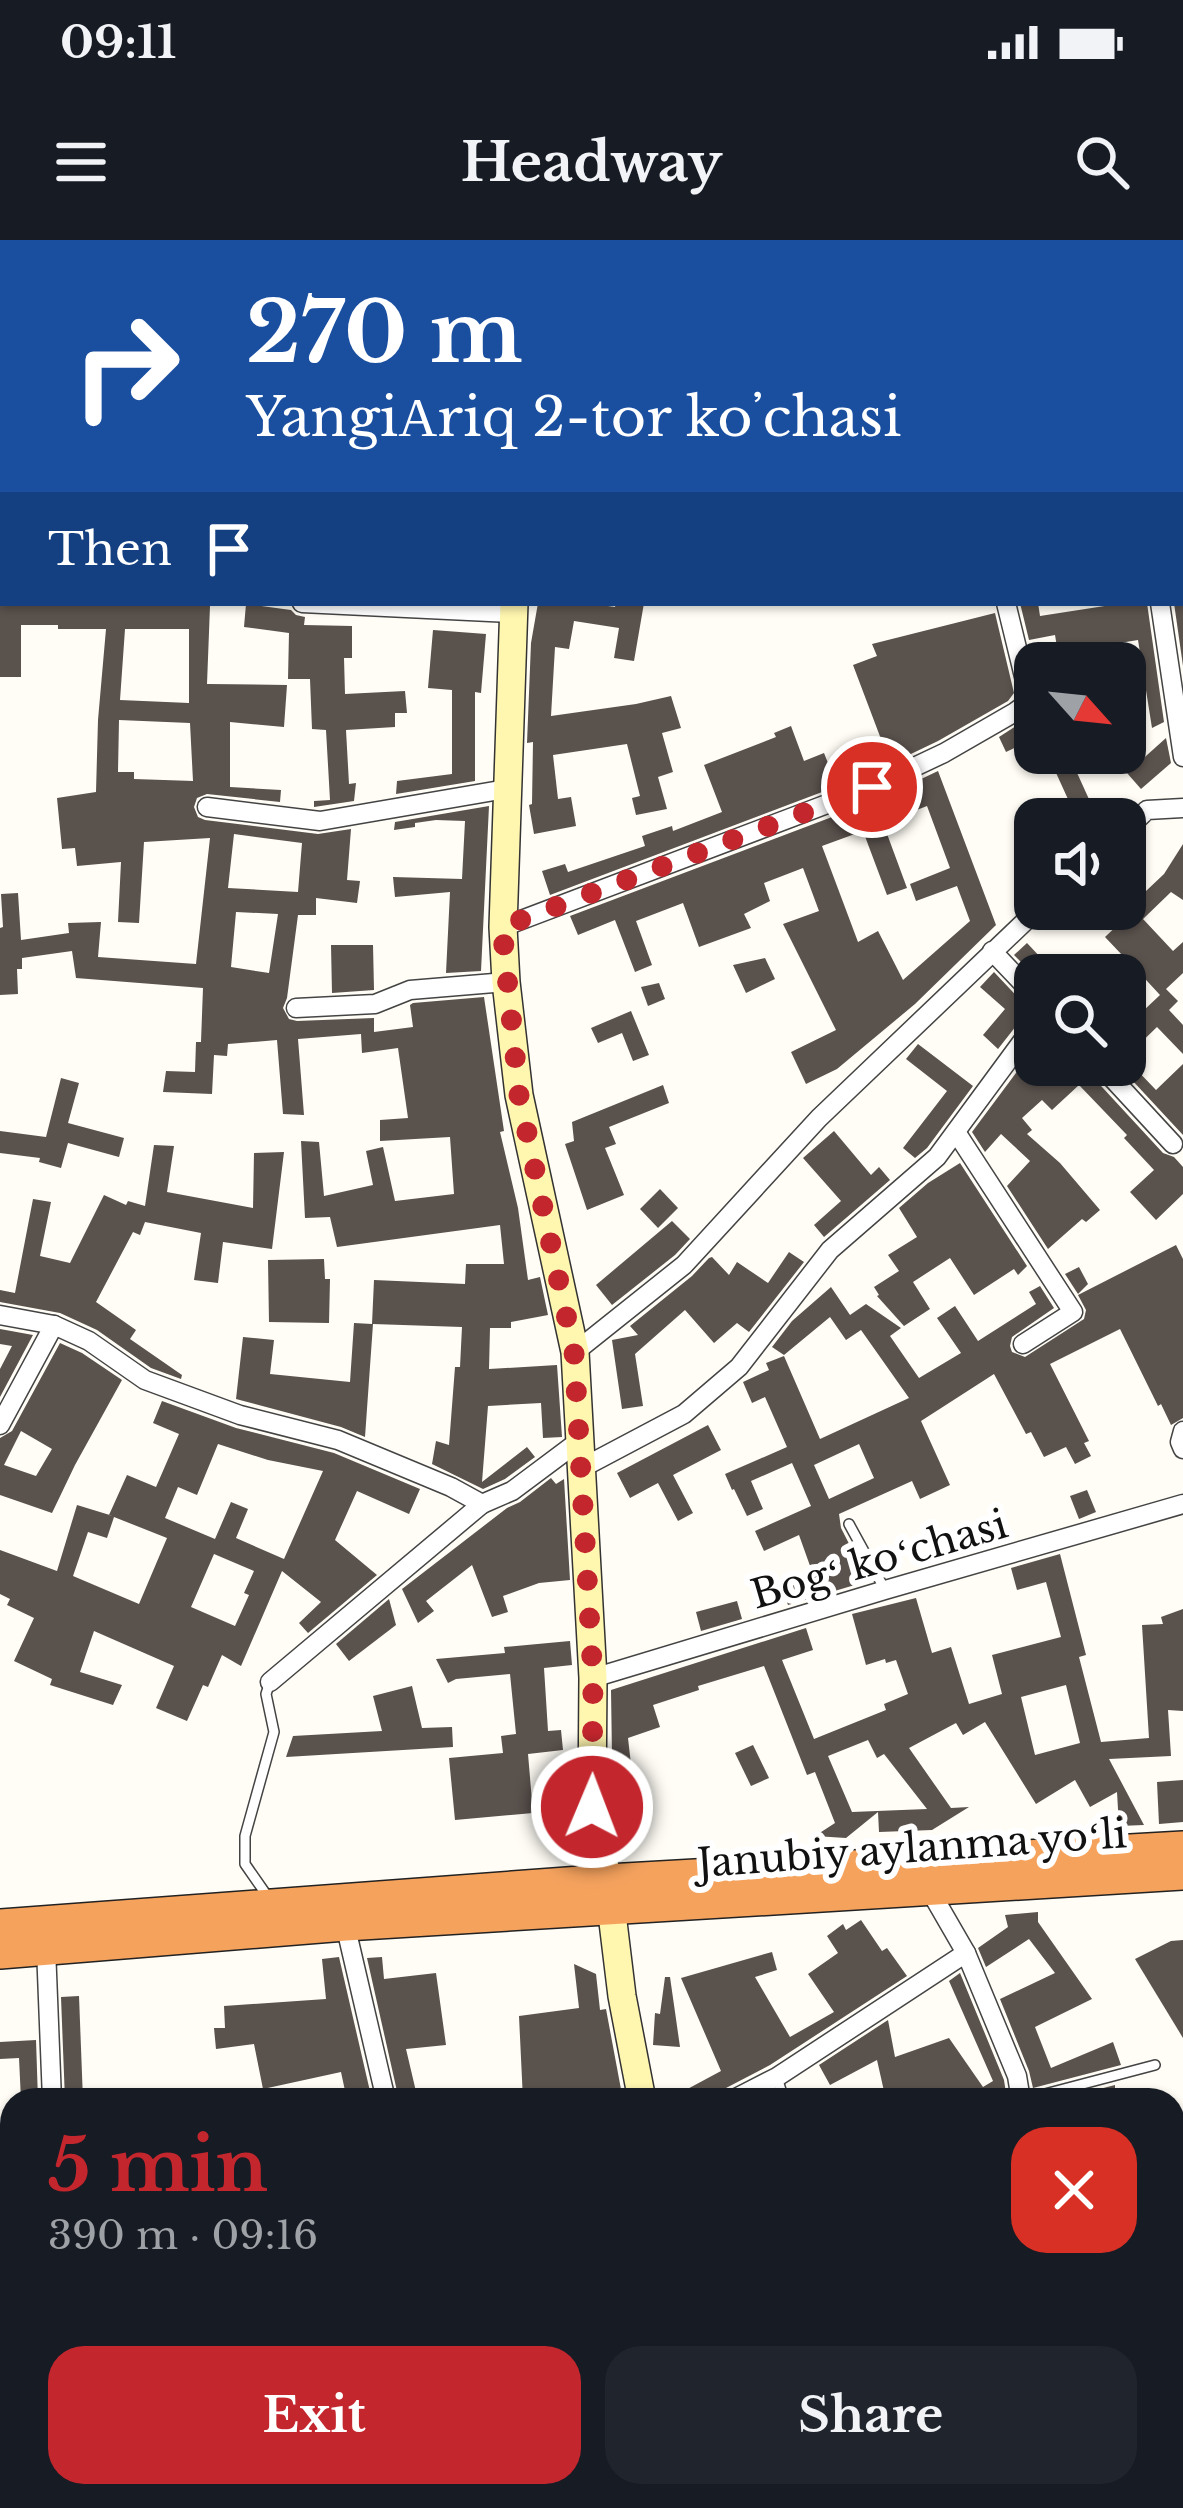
<!DOCTYPE html>
<meta charset="utf-8">
<style>
:root{--surface:#171b24;--page:#20242c;--text:#f1f3f6;--muted:#9ea1a6;--accent:#c4262e}
body{margin:0;font-family:"Libre Baskerville",serif;background:var(--page);color:var(--text);height:100vh;display:flex;flex-direction:column;font-size:45px;white-space:nowrap}
*{box-sizing:border-box;margin:0}
p{font-size:39px;color:var(--muted)}
.icon{flex:none;width:66px;height:66px;fill:none;stroke:currentColor;stroke-width:2;stroke-linecap:round;stroke-linejoin:round}
.map{position:relative;flex:1;overflow:hidden}
.side{position:absolute;left:0px;top:1848px;width:1185px;height:420px;display:flex;flex-direction:column;background:var(--surface);border-radius:36px 36px 0 0;box-shadow:0 3px 9px #0004}
.side>*{flex:none}
.top-card{position:absolute;left:0px;top:0px;width:1185px;height:366px;box-shadow:0 3px 9px #0004;background:#1a4fa0;color:#fff;overflow:hidden}
.needle{width:78px;rotate:117deg}
.tools{position:absolute;left:1014px;top:402px;display:grid;gap:24px}
.tools a{display:grid;place-items:center;width:132px;height:132px;border-radius:24px;background:var(--surface);box-shadow:0 3px 9px #0004;font-size:60px}
.pin{position:absolute;display:grid;place-items:center;width:102px;height:102px;color:#fff;margin:-51px;border:6px solid #fff;border-radius:50%;box-shadow:0 3px 12px #0007}
.me{position:absolute;width:132px;margin:-66px;rotate:1deg;stroke-linejoin:round;filter:drop-shadow(0 0 9px #0008)}
.turn{display:flex;align-items:center;gap:42px;height:252px;padding:0 48px;font-size:54px}
.turn .icon{width:156px;height:156px;stroke-width:2.5}
.turn b{display:block;font-size:84px;line-height:102px}
.then{display:flex;align-items:center;height:114px;padding:0 48px;background:#0003;gap:24px;font-size:45px}
.round{display:grid;place-items:center;flex:none;width:126px;height:126px;border-radius:36px;background:var(--page)}
.overview{display:flex;align-items:center;justify-content:space-between;height:204px;padding:0 48px}
h1{font-size:72px;font-weight:700;line-height:90px;color:var(--accent)}
.button{display:flex;gap:24px;margin-top:auto;padding:24px 48px}
.button a{flex:1;height:138px;border-radius:36px;background:var(--accent);color:#fff;font-size:48px;font-weight:700;line-height:138px;text-align:center}
.button a+a{background:var(--page);color:var(--text)}
.status{display:flex;justify-content:space-between;align-items:center;height:84px;padding:0 60px;background:var(--surface);direction:ltr}
.status svg{height:33px;fill:currentColor}
header{display:flex;justify-content:space-between;align-items:center;height:156px;padding:0 48px;background:var(--surface);font-size:54px;font-weight:700}
.map>svg:first-child{display:block}
.building{fill:#5a524d;fill-rule:evenodd}
.lines{fill:none;stroke-linecap:round;stroke-linejoin:round}
.lane-casing{stroke:#444;stroke-width:12}
.street-casing{stroke:#444;stroke-width:21}
.secondary-casing{stroke:#333;stroke-width:30}
.highway-casing{stroke:#222;stroke-width:36}
.lane{stroke:#fff;stroke-width:9}
.street{stroke:#fff;stroke-width:18}
.secondary{stroke:#fff6b0;stroke-width:27}
.highway{stroke:#f5a25d;stroke-width:33}
.route{stroke:#c4262e;stroke-width:21;stroke-dasharray:0 37.8}
.labels{text-anchor:middle;stroke-width:12;stroke-linejoin:round;paint-order:stroke}
.street-label{font-size:39px;fill:#111;stroke:#fff}
</style>
<div class="status"><b>09:11</b><svg viewBox="0 0 49 12"><path d="M0 12V9h3v3zM5 12V6h3v6zM10 12V3h3v9zM15 12V0h3v12zM26 1h20v11H26zM47 4h2v5h-2z"/></svg></div>
<header><svg class="icon" aria-label="menu" viewBox="0 0 24 24"><path d="M4 6h16M4 12h16M4 18h16"/></svg>Headway<svg class="icon" aria-label="search" viewBox="0 0 24 24"><circle cx="10" cy="10" r="6"/><path d="M15 15l6 6"/></svg></header>
<div class="map">
<svg width="1183" height="2268" viewBox="0 0 1183 2268">
<rect width="100%" height="100%" fill="#fffdf5"/>
<!-- building -->
<g class="building">
<polygon points="538,363 587,363 615,367 616,363 644,363 634,421 614,418 619,388 574,381 569,409 555,407 551,476 636,464 671,456 681,488 662,493 673,532 658,537 667,569 636,575 632,558 640,556 627,504 553,515 558,559 571,557 576,586 534,594 529,565 532,564 533,502 527,503 531,403"/>
<polygon points="1020,363 1038,363 1040,376 1124,363 1147,363 1164,482 1152,488 1138,400 1058,413 1055,395 1029,400"/>
<polygon points="1174,363 1183,363 1183,426"/>
<polygon points="246,364 291,370 296,375 305,377 304,385 352,386 352,418 344,418 345,454 405,451 407,473 395,473 395,487 346,490 349,544 356,543 354,561 314,567 314,561 330,560 326,490 312,489 310,439 288,439 289,393 244,387"/>
<path d="M 0,366 L 210,366 L 207,444 L 287,445 L 284,487 L 230,482 L 230,547 L 281,550 L 280,562 L 207,554 L 197,558 L 194,567 L 198,577 L 205,580 L 318,594 L 351,589 L 347,640 L 360,641 L 357,663 L 316,658 L 316,675 L 298,675 L 287,758 L 283,768 L 289,779 L 297,781 L 374,778 L 374,792 L 413,787 L 410,765 L 413,763 L 484,757 L 504,891 L 500,892 L 518,968 L 528,1040 L 540,1037 L 548,1075 L 511,1082 L 511,1088 L 490,1088 L 489,1129 L 557,1125 L 562,1197 L 543,1198 L 541,1163 L 488,1166 L 482,1242 L 527,1207 L 535,1217 L 505,1239 L 483,1249 L 432,1224 L 436,1201 L 449,1205 L 455,1127 L 460,1127 L 462,1087 L 373,1084 L 365,1197 L 341,1187 L 236,1159 L 243,1097 L 274,1100 L 270,1134 L 350,1142 L 354,1083 L 372,1084 L 374,1040 L 465,1044 L 466,1024 L 504,1024 L 500,985 L 337,1007 L 330,977 L 305,978 L 301,901 L 319,902 L 324,956 L 373,945 L 366,911 L 383,907 L 395,961 L 454,954 L 450,897 L 380,901 L 380,880 L 408,878 L 398,808 L 362,813 L 361,794 L 298,799 L 304,875 L 283,874 L 277,800 L 228,804 L 227,816 L 214,815 L 212,854 L 163,852 L 166,831 L 195,832 L 196,802 L 201,802 L 203,748 L 76,738 L 72,711 L 22,718 L 22,729 L 17,729 L 18,754 L 0,755 L 0,688 L 3,687 L 1,654 L 18,653 L 21,700 L 69,693 L 68,683 L 101,682 L 98,717 L 196,724 L 210,598 L 144,602 L 139,683 L 118,682 L 121,622 L 77,626 L 75,608 L 62,609 L 57,558 L 96,552 L 98,480 L 106,389 L 58,389 L 58,385 L 21,385 L 21,437 L 0,437 ZM 125,389 L 189,389 L 189,463 L 120,460 ZM 119,480 L 190,483 L 193,541 L 134,539 L 134,532 L 118,532 ZM 234,594 L 302,603 L 298,652 L 228,648 ZM 236,672 L 278,674 L 269,733 L 231,727 Z"/>
<polygon points="995,373 1014,453 1008,461 938,501 867,535 550,655 542,631 565,624 568,632 645,606 642,596 672,586 673,591 722,572 704,525 776,497 774,493 791,486 804,521 824,513 830,528 884,507 853,425 877,416 872,404"/>
<polygon points="433,390 486,394 481,453 475,452 475,541 396,554 397,541 452,534 452,450 428,448"/>
<polygon points="1035,474 1035,498 1006,512 999,497"/>
<polygon points="1166,498 1171,523 1141,549 1127,533"/>
<polygon points="1047,513 1068,513 1098,579 1077,579"/>
<path d="M 938,531 L 996,685 L 915,764 L 837,829 L 806,844 L 791,812 L 836,790 L 783,684 L 819,671 L 803,628 L 764,643 L 770,661 L 744,674 L 751,688 L 699,707 L 683,663 L 636,681 L 652,725 L 635,732 L 615,680 L 578,695 L 570,676 L 877,560 ZM 927,566 L 950,628 L 910,644 L 916,661 L 957,646 L 970,681 L 903,740 L 878,691 L 858,702 L 822,606 L 863,591 L 887,655 L 907,648 L 883,583 Z"/>
<polygon points="489,566 481,731 446,733 450,652 395,657 393,637 462,639 465,581 436,580 415,583 415,587 394,590 395,582"/>
<polygon points="1183,604 1183,660 1171,652 1143,679 1173,711 1183,702 1183,733 1166,749 1178,761 1169,770 1183,785 1183,814 1157,787 1125,818 1125,788 1160,755 1136,729 1130,735 1102,735 1123,716 1105,697 1122,681 1109,669 1127,669 1164,634"/>
<polygon points="1027,703 1057,735 1035,736 1014,715"/>
<polygon points="331,705 373,705 374,750 332,753"/>
<polygon points="765,718 775,739 746,753 733,725"/>
<polygon points="994,732 1025,765 1033,769 1024,776 998,809 983,795 1005,769 980,747"/>
<polygon points="659,743 665,759 648,766 641,747"/>
<polygon points="631,771 649,815 633,821 622,793 598,803 591,788"/>
<polygon points="918,804 973,846 927,908 915,918 903,908 947,851 906,819"/>
<polygon points="1183,824 1183,895 1118,825 1132,825 1156,850"/>
<polygon points="1022,825 1087,825 1090,834 1163,913 1174,917 1183,927 1183,954 1156,980 1130,952 1154,930 1124,898 1127,895 1079,845 1052,870 1042,860 1022,878 1032,890 1027,894 1060,923 1100,970 1086,982 1082,979 1048,1009 1007,946 1030,921 1001,894 985,912 972,892"/>
<polygon points="61,838 79,843 68,883 124,898 119,917 68,903 61,928 39,922 40,918 0,913 0,891 46,897"/>
<polygon points="663,845 669,863 609,887 616,904 605,908 624,955 587,970 565,904 574,901 572,882"/>
<polygon points="834,891 871,935 879,927 890,940 824,997 814,985 841,961 803,918"/>
<polygon points="154,905 174,906 167,952 253,968 254,913 284,912 272,1009 223,1002 218,1043 194,1040 201,993 145,982 140,995 133,992 96,1062 136,1090 130,1099 182,1135 181,1139 151,1128 97,1090 60,1073 0,1062 0,1050 15,1053 33,959 51,962 40,1016 70,1023 104,955 126,965 128,961 145,966"/>
<polygon points="960,923 1027,1026 1018,1035 1014,1029 974,1055 950,1018 913,1042 930,1069 904,1086 877,1056 879,1055 874,1047 899,1031 888,1015 917,997 899,968 928,943"/>
<polygon points="660,949 678,968 658,988 640,969"/>
<polygon points="672,981 690,999 675,1015 612,1065 596,1045"/>
<path d="M 1176,1005 L 1183,1019 L 1183,1178 L 1171,1185 L 1161,1164 L 1158,1166 L 1120,1089 L 1050,1124 L 1089,1201 L 1084,1203 L 1091,1216 L 1075,1224 L 1066,1207 L 1044,1217 L 1031,1192 L 1026,1194 L 994,1134 L 921,1181 L 950,1245 L 920,1259 L 912,1241 L 839,1274 L 841,1288 L 868,1341 L 788,1365 L 782,1348 L 814,1337 L 799,1295 L 764,1311 L 755,1291 L 811,1266 L 792,1223 L 751,1241 L 763,1269 L 747,1276 L 734,1249 L 732,1250 L 725,1234 L 787,1207 L 765,1157 L 752,1163 L 743,1142 L 769,1130 L 766,1123 L 784,1116 L 820,1199 L 909,1158 L 861,1090 L 846,1100 L 830,1077 L 784,1115 L 772,1107 L 792,1081 L 831,1047 L 850,1075 L 866,1064 L 901,1088 L 890,1096 L 919,1138 L 961,1113 L 937,1078 L 955,1066 L 978,1101 L 1036,1064 L 1029,1052 L 1040,1046 L 1054,1068 L 1012,1097 L 1010,1106 L 1012,1112 L 1025,1117 L 1084,1079 L 1086,1070 L 1078,1055 ZM 859,1204 L 874,1238 L 829,1259 L 814,1225 Z"/>
<polygon points="789,1012 804,1022 749,1092 737,1083 714,1103 685,1070 635,1114 643,1166 622,1169 612,1100 638,1095 630,1086 692,1036 709,1018 712,1017 729,1035 737,1022 768,1043"/>
<polygon points="324,1019 325,1039 330,1039 329,1083 269,1082 268,1020"/>
<polygon points="1079,1027 1088,1044 1078,1054 1065,1034"/>
<polygon points="0,1089 33,1095 0,1157 0,1129 12,1106 0,1104"/>
<path d="M 60,1103 L 82,1113 L 122,1140 L 75,1225 L 52,1273 L 0,1255 L 0,1198 L 12,1191 ZM 21,1191 L 52,1209 L 36,1236 L 4,1225 Z"/>
<path d="M 162,1161 L 236,1188 L 334,1213 L 420,1249 L 409,1274 L 357,1251 L 335,1300 L 377,1335 L 308,1393 L 299,1383 L 321,1362 L 282,1331 L 241,1426 L 222,1415 L 208,1447 L 203,1445 L 187,1481 L 156,1468 L 174,1426 L 94,1391 L 80,1432 L 122,1445 L 113,1465 L 50,1445 L 52,1439 L 14,1421 L 34,1378 L 7,1365 L 10,1359 L 0,1354 L 0,1310 L 57,1331 L 77,1265 L 113,1276 L 109,1275 L 127,1235 L 156,1247 L 179,1194 L 153,1183 ZM 218,1204 L 268,1220 L 323,1231 L 284,1319 L 236,1298 L 248,1269 L 231,1262 L 215,1299 L 165,1278 L 178,1247 L 197,1255 ZM 114,1277 L 167,1298 L 139,1364 L 73,1336 L 88,1292 L 107,1298 ZM 214,1314 L 254,1331 L 244,1353 L 249,1355 L 235,1386 L 191,1367 Z"/>
<polygon points="708,1185 721,1210 673,1235 693,1273 678,1281 658,1243 630,1258 617,1233"/>
<polygon points="551,1238 556,1244 564,1239 570,1340 539,1343 503,1356 508,1372 492,1377 472,1325 426,1361 434,1371 418,1383 402,1349 507,1268 520,1262"/>
<polygon points="1087,1250 1096,1272 1079,1279 1070,1256"/>
<polygon points="976,1284 984,1307 936,1321 928,1301"/>
<path d="M 1060,1314 L 1086,1415 L 1079,1417 L 1101,1502 L 1149,1498 L 1142,1385 L 1163,1384 L 1161,1377 L 1183,1369 L 1183,1471 L 1168,1470 L 1171,1516 L 1109,1519 L 1144,1585 L 1119,1586 L 1117,1552 L 1090,1567 L 1075,1540 L 1036,1564 L 985,1482 L 963,1495 L 956,1483 L 909,1508 L 951,1568 L 969,1567 L 932,1590 L 879,1592 L 878,1572 L 846,1598 L 815,1596 L 835,1583 L 815,1532 L 807,1535 L 764,1426 L 698,1446 L 699,1450 L 653,1465 L 660,1487 L 628,1498 L 634,1551 L 648,1549 L 651,1572 L 637,1574 L 638,1585 L 620,1587 L 612,1516 L 611,1450 L 806,1388 L 813,1410 L 782,1420 L 814,1499 L 886,1470 L 884,1464 L 908,1454 L 896,1420 L 886,1423 L 885,1419 L 866,1425 L 852,1374 L 916,1358 L 932,1413 L 951,1407 L 969,1464 L 1002,1454 L 992,1415 L 1061,1397 L 1046,1342 L 1017,1350 L 1011,1328 ZM 1066,1445 L 1080,1503 L 1035,1515 L 1021,1457 ZM 868,1500 L 877,1518 L 884,1514 L 927,1569 L 852,1572 L 828,1516 Z"/>
<polygon points="389,1359 396,1385 349,1421 336,1404"/>
<polygon points="737,1361 742,1379 701,1391 696,1372"/>
<polygon points="570,1401 572,1425 544,1428 548,1491 561,1490 563,1510 528,1514 533,1573 455,1580 449,1518 503,1513 501,1496 516,1494 510,1434 456,1439 448,1443 436,1419 505,1413 504,1407"/>
<polygon points="412,1446 422,1488 452,1487 453,1507 286,1517 293,1496 382,1491 373,1456"/>
<polygon points="753,1505 769,1538 751,1546 735,1513"/>
<polygon points="1183,1540 1183,1582 1159,1584 1157,1542"/>
<polygon points="1038,1672 1038,1682 1092,1759 1035,1787 1051,1828 1113,1802 1121,1825 1033,1848 1029,1831 1000,1759 1055,1733 1029,1699 986,1727 978,1708 1008,1687 1005,1675"/>
<polygon points="861,1680 882,1711 887,1708 907,1736 770,1825 726,1848 715,1860 667,1860 721,1831 681,1738 772,1712 777,1730 755,1737 790,1797 834,1772 808,1734 838,1713 827,1696 843,1684 846,1690"/>
<polygon points="1183,1700 1183,1798 1135,1719 1171,1701"/>
<polygon points="339,1717 372,1860 347,1860 341,1832 263,1849 254,1804 216,1809 214,1788 225,1788 224,1766 326,1759 322,1719"/>
<polygon points="382,1717 384,1739 436,1733 446,1805 406,1809 418,1860 399,1860 367,1718"/>
<polygon points="574,1724 596,1734 600,1770 606,1769 623,1860 523,1860 519,1776 579,1768"/>
<polygon points="960,1733 1004,1840 1007,1860 940,1860 937,1853 919,1860 886,1860 877,1820 830,1845 819,1825 888,1780 895,1817 949,1798 983,1847 993,1841 949,1741"/>
<polygon points="665,1737 670,1737 680,1807 653,1805 655,1773 660,1774"/>
<polygon points="79,1756 83,1860 65,1860 61,1757"/>
<polygon points="36,1800 38,1860 21,1860 19,1818 0,1819 0,1802"/>
<polygon points="1115,1845 1115,1855 1069,1860 1069,1857"/>
</g>
<g class="lines">
<defs>
<g id="lane">
<polyline points="849,1284 884,1348"/>
<polyline points="268,1657 245,1624 245,1596 274,1492 266,1454 270,1442"/>
<polyline points="777,1837 784,1860"/>
<polyline points="1022,1860 1155,1825"/>
</g>
<g id="street">
<polyline points="76,0 77,3"/>
<polyline points="779,3 784,2"/>
<polyline points="1078,3 1079,0"/>
<polyline points="0,347 3,347"/>
<polyline points="302,363 512,373"/>
<polyline points="1160,363 1183,517"/>
<polyline points="207,567 320,581 506,549"/>
<polyline points="1125,591 1147,570 1183,568"/>
<polyline points="503,687 872,547 944,513 1015,472 1026,464 1028,453 1006,363"/>
<polyline points="992,711 1035,756"/>
<polyline points="296,768 375,764 410,750 506,742"/>
<polyline points="1100,825 1173,904"/>
<polyline points="956,892 1073,1072 1023,1104"/>
<polyline points="0,1075 54,1085 89,1101 145,1140 240,1175 338,1200 451,1247 482,1264 512,1251 579,1201"/>
<polyline points="575,1112 684,1025 819,878 1038,669"/>
<polyline points="0,1185 54,1085"/>
<polyline points="1183,1191 1180,1202 1183,1209"/>
<polyline points="580,1229 684,1174 739,1127 830,1010 937,917 1035,784"/>
<polyline points="593,1438 885,1350 1183,1264"/>
<polyline points="270,1442 482,1264"/>
<polyline points="929,1649 966,1713 1017,1836 1021,1860"/>
<polyline points="345,1684 386,1860"/>
<polyline points="46,1708 52,1860"/>
<polyline points="732,1860 777,1837 966,1713"/>
<polyline points="1173,2114 1183,2114"/>
<polyline points="67,2256 67,2268"/>
<polyline points="442,2256 442,2259"/>
<polyline points="1006,2268 1007,2256"/>
</g>
<g id="secondary">
<polyline points="570,3 571,0"/>
<polyline points="514,363 503,687 506,742 519,855 575,1112 593,1438 592,1567 608,1641 622,1756 642,1860"/>
<polyline points="686,2256 686,2268"/>
</g>
<g id="highway">
<polyline points="0,1686 608,1641 1183,1608"/>
<polyline points="0,1712 345,1684 1183,1633"/>
</g>
</defs>
<!-- lane casing -->
<use href="#lane" class="lane-casing"/>
<!-- street casing -->
<use href="#street" class="street-casing"/>
<!-- secondary casing -->
<use href="#secondary" class="secondary-casing"/>
<!-- highway casing -->
<use href="#highway" class="highway-casing"/>
<!-- lane -->
<use href="#lane" class="lane"/>
<!-- street -->
<use href="#street" class="street"/>
<!-- secondary -->
<use href="#secondary" class="secondary"/>
<!-- highway -->
<use href="#highway" class="highway"/>
</g>
<g class="lines">
<!-- route -->
<polyline class="route" points="592,1567 593,1438 574,1112 519,855 502,687 872,547"/>
</g>
<g class="labels">
<!-- street labels -->
<g class="street-label">
<text transform="translate(879 1319) rotate(-16)" y="14">Bogʻ koʻchasi</text>
<text transform="translate(912 1608) rotate(-4)" y="14">Janubiy aylanma yoʻli</text>
</g>
</g>
</svg>
<div class="tools">
<a><svg class="needle" viewBox="-14 -14 28 28"><path d="M0-13l5 13h-10z" fill="#e53935"/><path d="M0 13l5-13h-10z" fill="#9ea1a6"/></svg></a>
<a><svg class="icon" aria-label="sound" viewBox="0 0 24 24"><path d="M4 9h4l5-4v14l-5-4H4zM17 9q2 3 0 6"/></svg></a>
<a><svg class="icon" aria-label="search" viewBox="0 0 24 24"><circle cx="10" cy="10" r="6"/><path d="M15 15l6 6"/></svg></a>
</div>
<div class="pin" style="left:872px;top:547px;background:#d93025"><svg class="icon" aria-label="arrive" viewBox="0 0 24 24"><path d="M6 21V4h12l-3 4 3 4H6"/></svg></div>
<svg class="me" style="left:592px;top:1567px" viewBox="-20 -20 40 40"><circle r="17" fill="#c4262e" stroke="#fff" stroke-width="3"/><path d="M0-11L8 9 0 5-8 9z" fill="#fff"/></svg>
<div class="top-card">
<div class="turn"><svg class="icon" aria-label="right" viewBox="0 0 24 24"><path d="M7 20v-9h11M14 6l5 5-5 5"/></svg><div><b>270 m</b>YangiАriq 2-tor koʼchasi</div></div>
<div class="then">Then<svg class="icon" aria-label="arrive" viewBox="0 0 24 24"><path d="M6 21V4h12l-3 4 3 4H6"/></svg></div>
</div>
<section class="side">
<div class="overview"><div><h1>5 min</h1><p>390 m · 09:16</p></div><a class="round" style="background:#d93025;color:#fff"><svg class="icon" aria-label="close" viewBox="0 0 24 24"><path d="M6 6l12 12M18 6L6 18"/></svg></a></div>
<div class="button"><a>Exit</a><a>Share</a></div>
</section>
</div>
